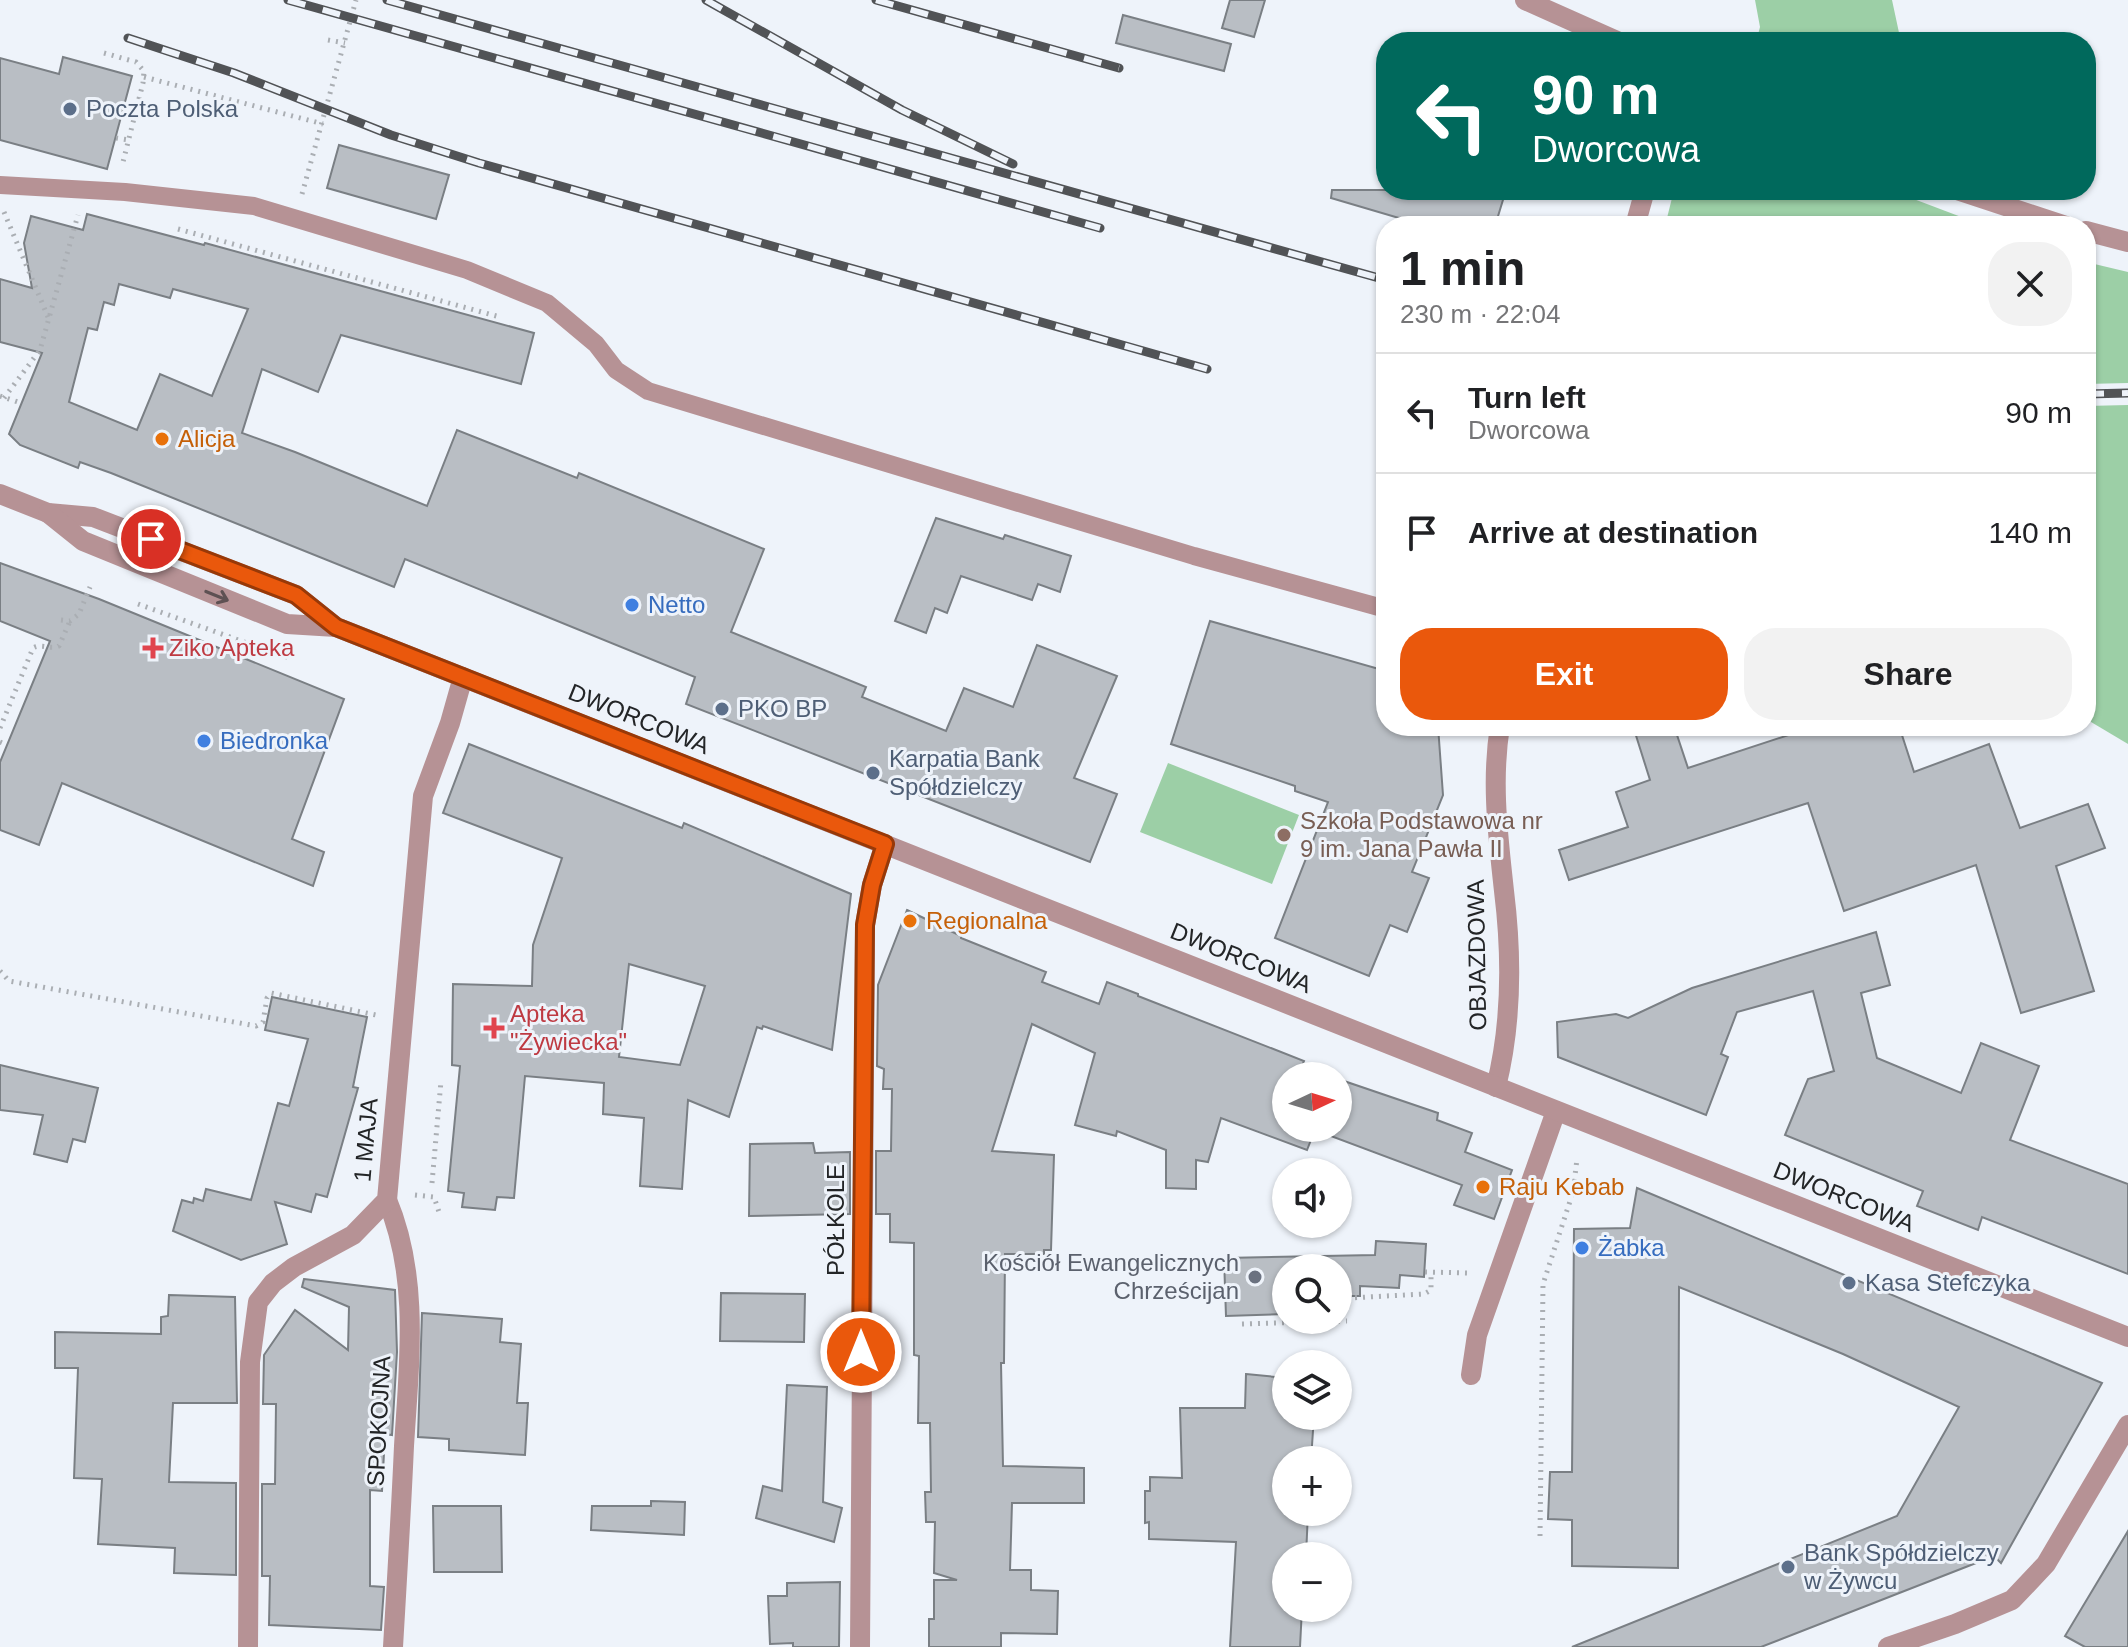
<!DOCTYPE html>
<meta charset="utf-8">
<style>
:root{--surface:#fff;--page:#f2f2f2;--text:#202124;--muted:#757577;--line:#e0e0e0;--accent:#ea580c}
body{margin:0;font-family:Arial,sans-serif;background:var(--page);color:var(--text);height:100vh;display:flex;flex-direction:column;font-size:30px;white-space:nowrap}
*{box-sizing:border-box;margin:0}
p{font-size:26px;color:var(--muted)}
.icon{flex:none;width:44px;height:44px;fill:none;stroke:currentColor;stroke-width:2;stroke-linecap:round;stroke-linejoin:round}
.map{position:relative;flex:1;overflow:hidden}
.details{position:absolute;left:1376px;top:216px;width:720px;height:520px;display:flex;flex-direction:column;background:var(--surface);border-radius:32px;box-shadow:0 2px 6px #0004}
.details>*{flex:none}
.banner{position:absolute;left:1376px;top:32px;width:720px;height:168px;border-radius:32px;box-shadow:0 2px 6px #0004;background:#00695c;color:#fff;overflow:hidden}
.needle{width:52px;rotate:86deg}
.tools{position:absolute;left:1272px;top:1062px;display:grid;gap:16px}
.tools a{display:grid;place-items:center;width:80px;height:80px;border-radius:50%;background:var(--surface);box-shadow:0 2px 6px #0004;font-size:40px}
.pin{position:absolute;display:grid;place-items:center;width:68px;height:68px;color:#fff;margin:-34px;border:4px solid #fff;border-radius:50%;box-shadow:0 2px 8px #0007}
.me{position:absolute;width:88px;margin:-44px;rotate:0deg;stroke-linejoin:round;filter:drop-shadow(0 0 6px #0008)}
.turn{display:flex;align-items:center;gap:28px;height:168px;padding:0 24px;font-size:36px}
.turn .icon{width:104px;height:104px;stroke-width:2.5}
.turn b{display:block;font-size:56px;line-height:68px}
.round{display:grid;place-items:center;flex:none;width:84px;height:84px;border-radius:32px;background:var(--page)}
.headline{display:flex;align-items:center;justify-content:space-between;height:136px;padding:0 24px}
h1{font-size:48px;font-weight:800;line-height:60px}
.action{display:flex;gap:16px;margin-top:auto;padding:16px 24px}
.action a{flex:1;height:92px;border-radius:32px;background:var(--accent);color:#fff;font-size:32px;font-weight:800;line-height:92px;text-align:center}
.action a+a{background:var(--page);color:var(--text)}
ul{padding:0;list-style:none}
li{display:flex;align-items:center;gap:24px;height:120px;padding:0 24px;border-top:2px solid var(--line)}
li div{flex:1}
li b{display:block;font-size:30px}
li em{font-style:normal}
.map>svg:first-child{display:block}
.green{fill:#9ccfa6}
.building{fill:#b9bec4;stroke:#7a7f84;stroke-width:2;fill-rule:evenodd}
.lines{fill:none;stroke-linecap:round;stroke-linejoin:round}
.path{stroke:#aaaeb3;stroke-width:5;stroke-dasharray:2 6;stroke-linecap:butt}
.service{stroke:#b69295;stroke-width:18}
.minor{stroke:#b69295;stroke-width:20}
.tertiary{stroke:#b69295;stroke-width:20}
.rail-casing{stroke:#515356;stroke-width:9}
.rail{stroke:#eef3fa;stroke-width:6;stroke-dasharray:18;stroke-linecap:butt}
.oneway{stroke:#5e5153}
.route-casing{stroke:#983908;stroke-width:20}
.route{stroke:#ea580c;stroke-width:14}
.service-dot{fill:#5c6f8a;stroke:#eef3fa;stroke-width:3}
.food-dot{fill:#e8710a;stroke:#eef3fa;stroke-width:3}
.shop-dot{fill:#3f7fe0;stroke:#eef3fa;stroke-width:3}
.health-dot{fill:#e0444e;stroke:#eef3fa;stroke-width:3}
.education-dot{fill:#8d6e63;stroke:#eef3fa;stroke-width:3}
.worship-dot{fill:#6b7280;stroke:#eef3fa;stroke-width:3}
.labels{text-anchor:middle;stroke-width:6;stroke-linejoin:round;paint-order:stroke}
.service-label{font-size:24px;fill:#4e5e75;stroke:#eef3fa;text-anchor:start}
.food-label{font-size:24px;fill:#c56008;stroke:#eef3fa;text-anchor:start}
.shop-label{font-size:24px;fill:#366cbe;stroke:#eef3fa;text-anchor:start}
.health-label{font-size:24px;fill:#be3a42;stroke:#eef3fa;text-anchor:start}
.street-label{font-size:24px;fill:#232527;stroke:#eef3fa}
.education-label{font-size:24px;fill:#785e54;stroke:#eef3fa;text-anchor:start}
.worship-label{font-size:24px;fill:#5b616d;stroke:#eef3fa;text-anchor:end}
</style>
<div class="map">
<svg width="2128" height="1647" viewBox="0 0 2128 1647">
<rect width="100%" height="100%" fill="#eef3fa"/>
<!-- green -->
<g class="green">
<polygon points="1755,0 1892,0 1901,42 1756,42 1760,27"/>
<polygon points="1674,190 1890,190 1985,226 1665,226"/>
<polygon points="2086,262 2128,272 2128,383 2086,384"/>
<polygon points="2128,405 2128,744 2086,719 2086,406"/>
<polygon points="1168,763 1299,815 1272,884 1140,832"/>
</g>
<!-- building -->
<g class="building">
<polygon points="1230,0 1265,0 1254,37 1222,28"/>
<polygon points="1123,15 1231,44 1224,71 1116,43"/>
<polygon points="63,57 132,76 107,169 0,140 0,58 59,74"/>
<polygon points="339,145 449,175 436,219 327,188"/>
<polygon points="1332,190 1506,190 1495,226 1426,226 1331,198"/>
<path d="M 87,214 L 204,245 L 205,243 L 534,333 L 521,384 L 341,335 L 318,392 L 262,369 L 242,433 L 295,452 L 427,506 L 457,430 L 577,478 L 579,473 L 764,549 L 731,632 L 866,687 L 862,697 L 946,731 L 964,688 L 1013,707 L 1037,645 L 1117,676 L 1074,778 L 1117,794 L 1090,862 L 686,704 L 695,677 L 405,559 L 394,587 L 111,473 L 80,462 L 78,468 L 20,445 L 9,434 L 42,353 L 0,342 L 0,279 L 32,288 L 24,243 L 31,216 L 83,230 ZM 119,284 L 170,298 L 173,289 L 248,309 L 212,396 L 160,374 L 137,430 L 69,402 L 88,328 L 97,330 L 104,302 L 114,305 Z"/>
<polygon points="936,518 1003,539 1005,535 1071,556 1060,592 1038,584 1032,600 961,576 947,613 935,608 926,633 895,621"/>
<polygon points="0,563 99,599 344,699 292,839 324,852 313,886 62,783 39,845 0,830 0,762 50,641 0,621"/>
<polygon points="1210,621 1386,671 1386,726 1438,726 1443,795 1412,872 1429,878 1407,932 1390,925 1369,976 1275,938 1328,802 1295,791 1295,786 1171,744"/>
<polygon points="1633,726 1674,726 1688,768 1816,726 1899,726 1914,772 1989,744 2020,828 2088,804 2105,848 2056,866 2094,991 2021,1013 1976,865 1844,911 1808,803 1569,880 1559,850 1628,827 1616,792 1650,780"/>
<path d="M 469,744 L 682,828 L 684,823 L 851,894 L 832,1050 L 763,1026 L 762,1029 L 757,1027 L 729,1117 L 688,1100 L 682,1189 L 640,1186 L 644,1118 L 603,1114 L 604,1083 L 525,1076 L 514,1198 L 497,1197 L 495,1210 L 462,1207 L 464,1193 L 448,1191 L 460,1066 L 452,1065 L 453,984 L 532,986 L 533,945 L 562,858 L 443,813 ZM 629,964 L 705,986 L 680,1065 L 619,1057 Z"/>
<polygon points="907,910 961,936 961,938 1046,972 1042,982 1099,1004 1107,982 1138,994 1138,996 1304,1061 1302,1066 1331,1076 1286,1076 1286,1128 1338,1128 1338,1079 1438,1113 1437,1120 1472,1133 1465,1152 1512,1170 1494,1219 1454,1205 1462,1185 1315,1130 1307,1150 1221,1118 1208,1162 1196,1160 1196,1189 1166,1188 1166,1150 1117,1131 1116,1136 1075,1125 1095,1053 1032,1024 992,1151 1054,1155 1051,1250 1044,1250 1044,1254 1005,1254 1004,1363 1001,1363 1003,1466 1084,1468 1084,1503 1012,1503 1010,1570 1031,1570 1031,1590 1058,1591 1057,1634 1001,1633 1001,1647 929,1647 929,1619 934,1619 934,1580 957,1580 934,1573 935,1522 926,1522 925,1492 931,1492 930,1423 918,1423 919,1356 914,1355 914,1243 890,1242 890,1214 876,1214 876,1151 891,1151 892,1089 883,1089 884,1069 877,1066 878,985"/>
<polygon points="1876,932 1890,985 1861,993 1877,1058 1961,1093 1981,1043 2039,1066 2010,1140 2128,1184 2128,1274 1982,1217 1978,1230 1917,1206 1923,1191 1785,1135 1808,1079 1834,1071 1813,991 1737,1012 1721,1054 1728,1057 1706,1115 1558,1057 1557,1022 1616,1014 1628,1018 1692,988"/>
<polygon points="272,997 367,1017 353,1087 358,1088 327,1197 316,1194 311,1212 275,1202 287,1244 241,1260 173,1231 182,1200 193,1203 194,1198 203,1201 206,1189 251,1200 278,1103 289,1106 308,1039 265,1030"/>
<polygon points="0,1065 98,1088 85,1142 73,1139 67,1162 34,1154 43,1115 0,1110"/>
<polygon points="813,1143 815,1153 850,1152 850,1214 749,1216 750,1144"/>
<polygon points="1637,1188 2102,1383 2001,1563 1994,1556 1761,1647 1572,1647 1897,1516 1959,1407 1843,1354 1679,1287 1678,1568 1572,1566 1572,1520 1548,1519 1550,1472 1572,1472 1574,1229 1630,1228"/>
<polygon points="1376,1241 1426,1244 1424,1277 1400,1275 1399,1288 1360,1286 1360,1296 1338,1296 1338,1268 1286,1268 1286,1314 1226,1316 1224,1258 1375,1255"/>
<polygon points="304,1279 395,1290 397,1352 392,1435 385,1434 382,1491 370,1490 370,1586 384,1587 381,1630 269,1625 270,1576 262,1576 262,1484 275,1484 276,1404 263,1404 264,1355 295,1310 348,1350 349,1307 302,1287"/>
<polygon points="721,1293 805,1294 804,1342 720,1341"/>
<polygon points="169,1295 235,1297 237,1403 173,1403 169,1482 236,1483 236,1575 174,1573 175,1548 98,1544 102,1479 74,1478 78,1368 55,1368 55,1332 161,1334 161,1317 168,1316"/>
<polygon points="422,1313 502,1319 500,1342 521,1344 517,1403 528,1403 525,1455 449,1450 449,1439 418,1437"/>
<polygon points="1246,1374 1286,1378 1286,1416 1314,1416 1311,1460 1286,1460 1286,1512 1308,1512 1306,1556 1286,1556 1286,1608 1302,1608 1300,1647 1230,1647 1236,1542 1149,1539 1149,1522 1145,1523 1145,1491 1150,1491 1150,1477 1182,1478 1180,1408 1245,1408"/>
<polygon points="787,1385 827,1387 823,1502 842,1508 834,1542 756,1518 763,1486 782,1491"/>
<polygon points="651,1501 685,1502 684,1535 591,1530 592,1506 651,1506"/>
<polygon points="433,1506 501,1506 502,1572 434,1572"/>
<polygon points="2128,1531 2128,1647 2085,1647 2065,1636"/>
<polygon points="840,1582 839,1647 793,1647 793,1643 770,1644 768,1596 787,1596 787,1583"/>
</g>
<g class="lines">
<!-- path -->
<g class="path">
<polyline points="328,40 345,43"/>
<polyline points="104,53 136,62 144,71 143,83 122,166"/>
<polyline points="144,77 323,124"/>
<polyline points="116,138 129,140"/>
<polyline points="302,194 356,0"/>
<polyline points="4,212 48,317"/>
<polyline points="178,229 500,317"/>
<polyline points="0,396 21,403"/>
<polyline points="4,398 40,350 78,215"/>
<polyline points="138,604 258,647"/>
<polyline points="61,620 70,621 79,614 90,587"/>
<polyline points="278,654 290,658"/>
<path d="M 0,728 L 33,648 C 42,643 49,650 59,646 L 70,621"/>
<polyline points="0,742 7,745"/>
<polyline points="0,971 9,981 256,1026 263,1022 267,998 271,993 376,1015"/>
<polyline points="432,1183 441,1081"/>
<polyline points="415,1195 434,1197 440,1215"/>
<polyline points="1425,1272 1468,1273"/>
<polyline points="1349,1296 1349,1298 1424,1294 1431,1290 1431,1272"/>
<polyline points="1242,1324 1347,1321"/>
<polyline points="1540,1536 1543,1284 1573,1192 1577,1159"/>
</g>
<!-- service -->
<polyline class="service" points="0,185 125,192 254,206 467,270 547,303 596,344 616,370 648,391 1194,556 1386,609"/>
<!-- minor -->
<g class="minor">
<polyline points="1635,226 1645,190"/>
<path d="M 1496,1087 C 1512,1023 1512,956 1504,891 C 1498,835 1491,782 1500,726"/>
<path d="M 387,1200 C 420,1278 409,1364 404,1446 C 401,1513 397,1580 393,1647"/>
<polyline points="1471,1375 1477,1335 1556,1111"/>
<polyline points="248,1647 250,1362 258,1302 273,1283 294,1267 353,1235 387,1200 423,796 450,723 463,677"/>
<polyline points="860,1647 865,925 872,885 885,844"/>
<polyline points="1888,1647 1955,1624 2012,1600 2046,1564 2128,1425"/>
</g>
<!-- tertiary -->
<g class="tertiary">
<polyline points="1525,0 1619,42"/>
<polyline points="1957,190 2066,226"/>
<polyline points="2086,231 2128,242"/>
<polyline points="0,494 48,513 93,517 296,595 336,627 2128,1337"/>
<polyline points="48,513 83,541 287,624 336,627"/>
</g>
<defs>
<g id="rail">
<polyline points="288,0 1100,228"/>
<polyline points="387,0 1386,280"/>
<polyline points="706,0 902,110 1013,164"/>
<polyline points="876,0 1119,68"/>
<polyline points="128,38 234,73 391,135 479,163 1207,369"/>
<polyline points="2086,394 2128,393"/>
</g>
</defs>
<!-- rail casing -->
<use href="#rail" class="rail-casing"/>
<!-- rail -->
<use href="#rail" class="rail"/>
</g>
<!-- one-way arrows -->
<defs><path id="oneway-shaft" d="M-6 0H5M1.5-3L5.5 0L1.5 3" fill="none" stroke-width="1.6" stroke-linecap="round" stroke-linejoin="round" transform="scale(2)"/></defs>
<use class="oneway" href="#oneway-shaft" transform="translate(217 596) rotate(22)"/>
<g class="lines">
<defs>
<polyline id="route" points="151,539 296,595 336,627 885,844 872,885 865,925 861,1352"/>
</defs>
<!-- route casing -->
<use href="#route" class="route-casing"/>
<!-- route -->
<use href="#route" class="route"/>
</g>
<!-- markers -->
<g class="service-dot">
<circle cx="70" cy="109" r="8"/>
<circle cx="722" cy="709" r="8"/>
<circle cx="873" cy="773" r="8"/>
<circle cx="1849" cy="1283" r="8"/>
<circle cx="1788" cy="1567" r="8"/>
</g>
<g class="food-dot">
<circle cx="162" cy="439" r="8"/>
<circle cx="910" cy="921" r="8"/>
<circle cx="1483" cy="1187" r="8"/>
</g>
<g class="shop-dot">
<circle cx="632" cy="605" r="8"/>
<circle cx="204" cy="741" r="8"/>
<circle cx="1582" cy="1248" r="8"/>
</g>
<g class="health-dot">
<path d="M149 636h8v8h8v8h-8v8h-8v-8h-8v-8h8z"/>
<path d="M490 1016h8v8h8v8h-8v8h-8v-8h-8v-8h8z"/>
</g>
<circle class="education-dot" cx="1284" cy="835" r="8"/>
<circle class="worship-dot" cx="1255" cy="1277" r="8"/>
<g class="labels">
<!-- service labels -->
<g class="service-label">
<text x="86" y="117">Poczta Polska</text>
<text x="738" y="717">PKO BP</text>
<text x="889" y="767">Karpatia Bank<tspan x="889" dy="28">Spółdzielczy</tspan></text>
<text x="1865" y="1291">Kasa Stefczyka</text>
<text x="1804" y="1561">Bank Spółdzielczy<tspan x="1804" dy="28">w Żywcu</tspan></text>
</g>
<!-- food labels -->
<g class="food-label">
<text x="178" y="447">Alicja</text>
<text x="926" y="929">Regionalna</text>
<text x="1499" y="1195">Raju Kebab</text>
</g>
<!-- shop labels -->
<g class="shop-label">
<text x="648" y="613">Netto</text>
<text x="220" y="749">Biedronka</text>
<text x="1598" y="1256">Żabka</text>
</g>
<!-- health labels -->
<g class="health-label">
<text x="169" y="656">Ziko Apteka</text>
<text x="510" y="1022">Apteka<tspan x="510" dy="28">"Żywiecka"</tspan></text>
</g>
<!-- street labels -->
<g class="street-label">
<text transform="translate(639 719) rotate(22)" y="8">DWORCOWA</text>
<text transform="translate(1477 955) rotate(-91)" y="8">OBJAZDOWA</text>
<text transform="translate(1241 958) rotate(22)" y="8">DWORCOWA</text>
<text transform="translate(366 1140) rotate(-85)" y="8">1 MAJA</text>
<text transform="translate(1844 1197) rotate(22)" y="8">DWORCOWA</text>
<text transform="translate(836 1220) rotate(-90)" y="8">PÓŁKOLE</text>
<text transform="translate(379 1421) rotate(-87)" y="8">SPOKOJNA</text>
</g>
<!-- education labels -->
<g class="education-label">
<text x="1300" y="829">Szkoła Podstawowa nr<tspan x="1300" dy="28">9 im. Jana Pawła II</tspan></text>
</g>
<!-- worship labels -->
<g class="worship-label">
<text x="1239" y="1271">Kościół Ewangelicznych<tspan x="1239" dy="28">Chrześcijan</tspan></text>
</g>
</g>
</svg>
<div class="tools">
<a><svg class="needle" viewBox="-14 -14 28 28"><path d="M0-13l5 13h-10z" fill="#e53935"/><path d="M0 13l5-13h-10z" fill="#757577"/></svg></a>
<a><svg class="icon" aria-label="sound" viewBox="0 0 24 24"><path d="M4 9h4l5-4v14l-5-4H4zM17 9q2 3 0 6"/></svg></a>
<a><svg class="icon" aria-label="search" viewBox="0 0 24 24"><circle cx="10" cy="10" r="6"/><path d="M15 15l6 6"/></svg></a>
<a><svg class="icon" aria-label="layers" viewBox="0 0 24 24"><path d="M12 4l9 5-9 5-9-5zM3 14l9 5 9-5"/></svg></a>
<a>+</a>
<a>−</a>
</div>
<div class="pin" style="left:151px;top:539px;background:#d93025"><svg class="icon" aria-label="arrive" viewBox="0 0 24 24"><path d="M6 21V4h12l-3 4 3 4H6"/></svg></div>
<svg class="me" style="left:861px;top:1352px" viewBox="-20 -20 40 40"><circle r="17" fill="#ea580c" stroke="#fff" stroke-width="3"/><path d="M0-11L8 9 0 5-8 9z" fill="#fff"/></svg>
<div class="banner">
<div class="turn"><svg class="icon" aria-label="left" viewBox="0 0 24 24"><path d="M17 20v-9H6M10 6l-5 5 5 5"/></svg><div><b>90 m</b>Dworcowa</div></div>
</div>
<section class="details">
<div class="headline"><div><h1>1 min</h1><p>230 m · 22:04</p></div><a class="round"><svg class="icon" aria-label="close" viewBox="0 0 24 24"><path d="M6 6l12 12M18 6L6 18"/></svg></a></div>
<ul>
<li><svg class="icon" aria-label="left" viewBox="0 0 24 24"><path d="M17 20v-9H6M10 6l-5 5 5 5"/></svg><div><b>Turn left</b><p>Dworcowa</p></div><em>90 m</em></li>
<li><svg class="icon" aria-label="arrive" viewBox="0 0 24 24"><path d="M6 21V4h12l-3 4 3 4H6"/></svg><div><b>Arrive at destination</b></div><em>140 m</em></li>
</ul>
<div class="action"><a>Exit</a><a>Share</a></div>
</section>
</div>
